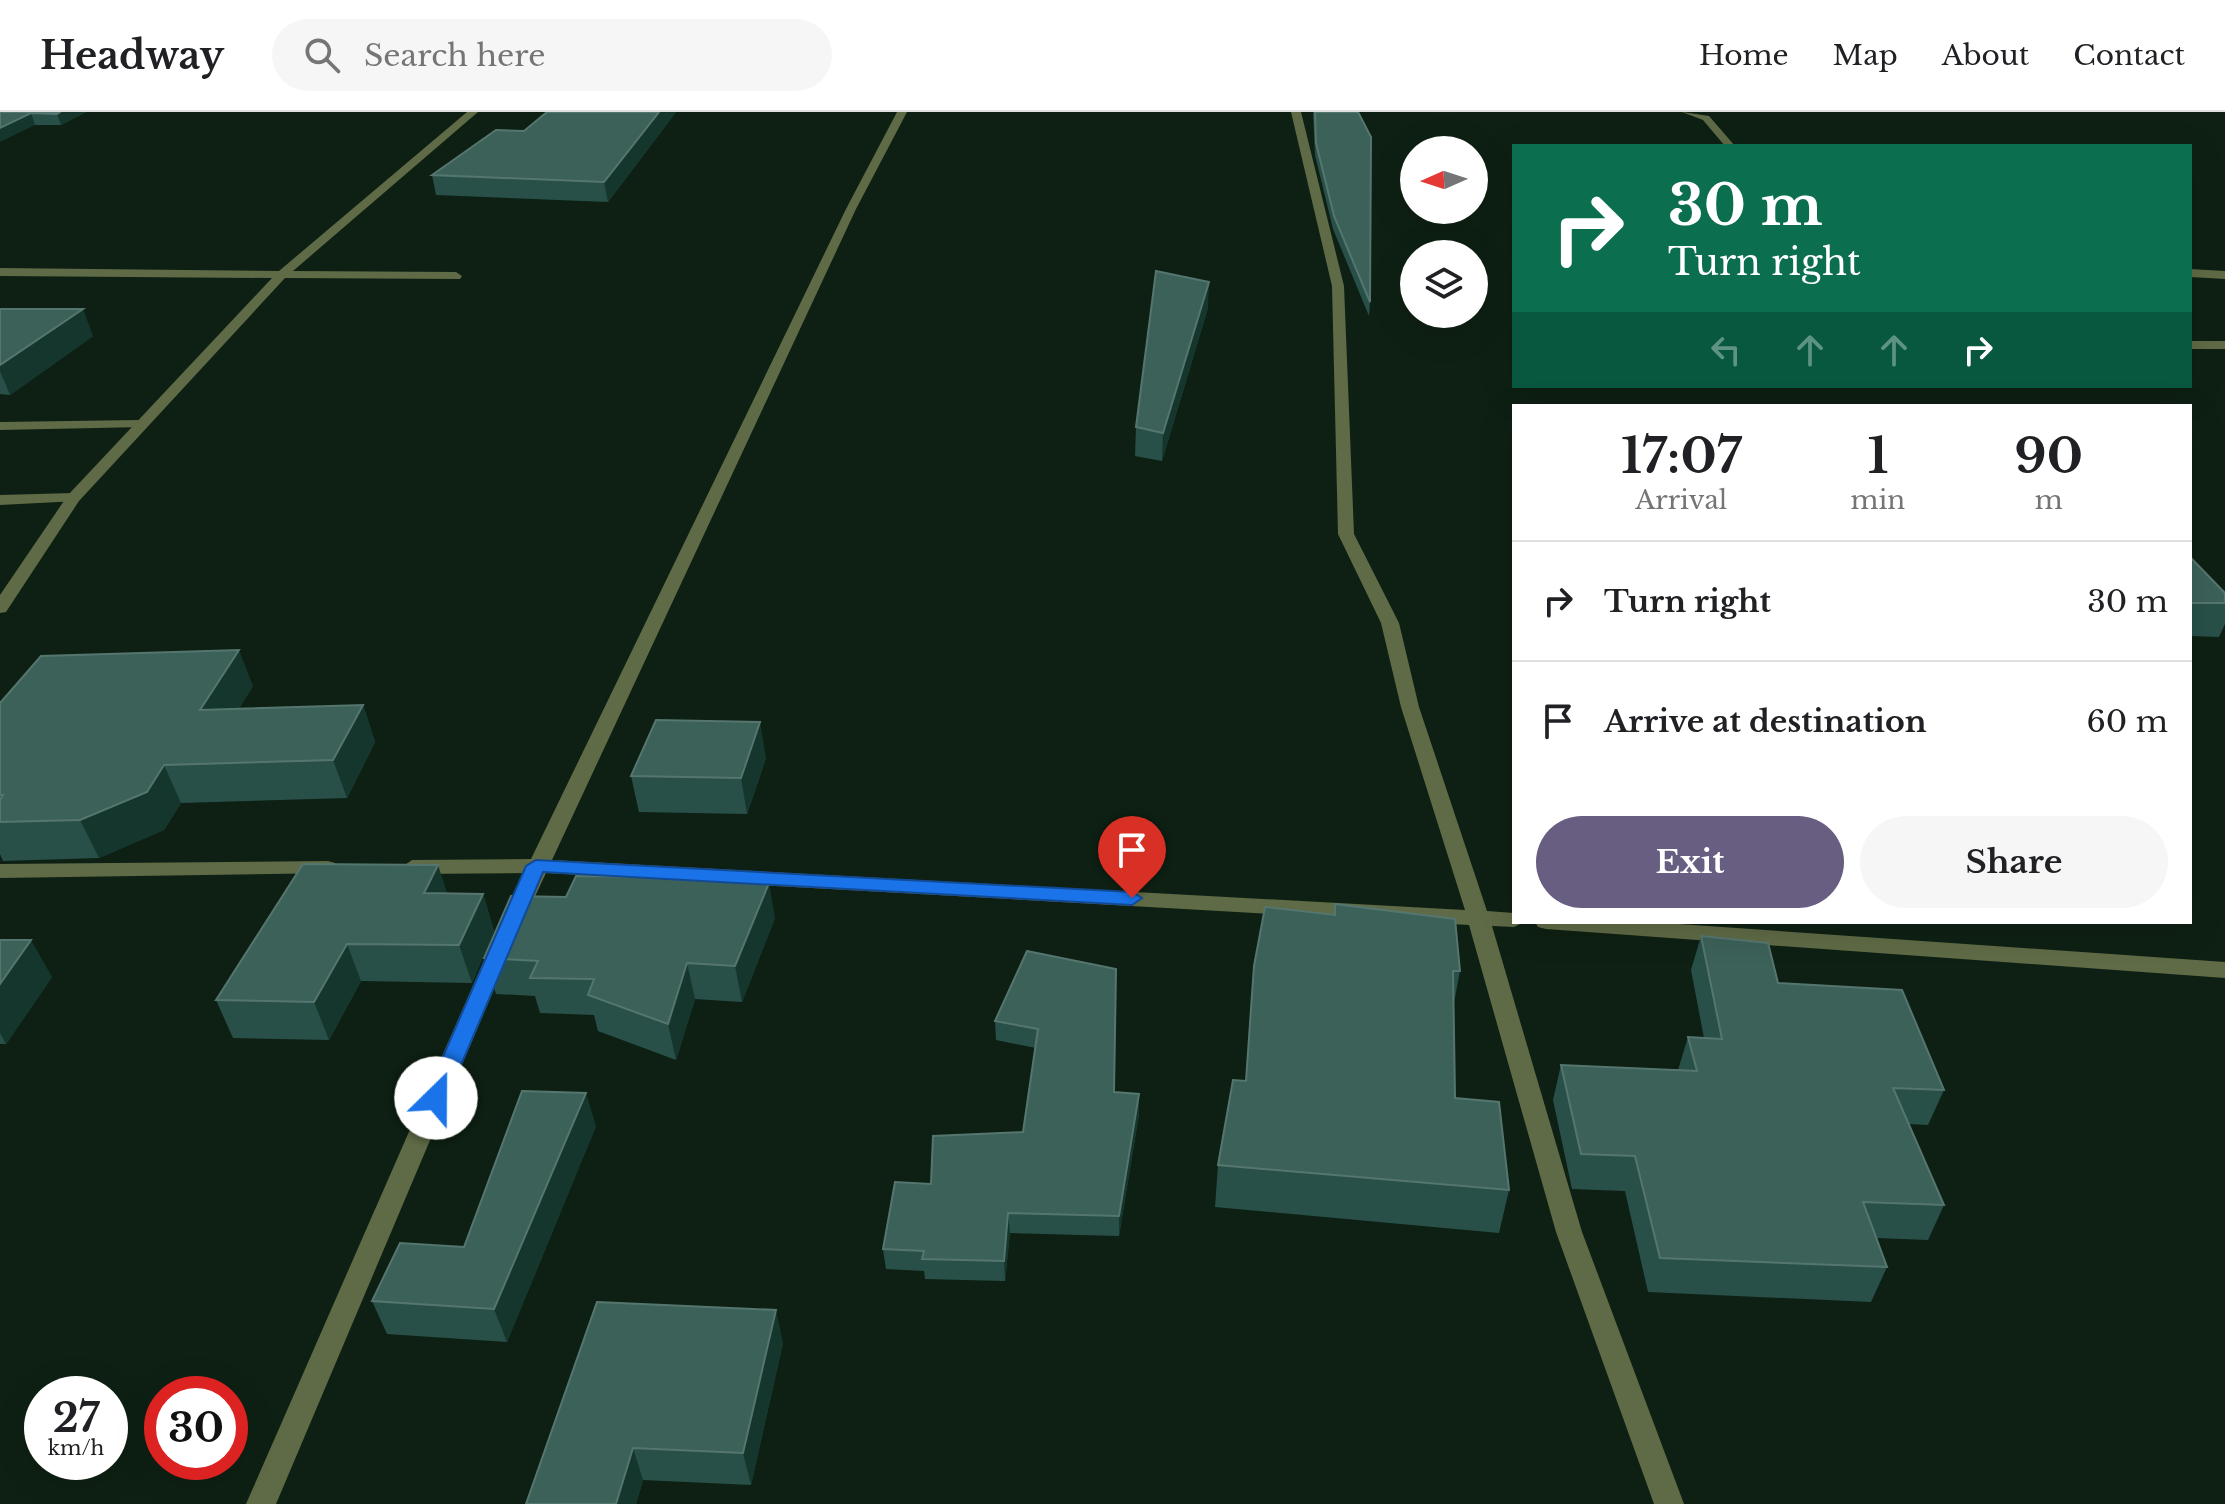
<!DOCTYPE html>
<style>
:root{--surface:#fff;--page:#f6f6f6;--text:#202124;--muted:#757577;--line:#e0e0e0;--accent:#685e82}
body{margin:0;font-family:"Libre Baskerville",serif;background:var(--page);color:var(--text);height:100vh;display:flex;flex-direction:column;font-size:30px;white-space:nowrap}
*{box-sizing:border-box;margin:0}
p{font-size:26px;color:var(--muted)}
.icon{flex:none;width:44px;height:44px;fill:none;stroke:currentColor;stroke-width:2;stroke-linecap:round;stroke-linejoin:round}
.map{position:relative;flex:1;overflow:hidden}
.side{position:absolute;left:1512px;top:292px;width:680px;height:520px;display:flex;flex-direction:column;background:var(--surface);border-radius:0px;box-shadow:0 8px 32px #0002}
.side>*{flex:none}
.guide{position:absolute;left:1512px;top:32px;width:680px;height:244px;border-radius:0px;box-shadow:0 8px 32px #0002;background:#0b6e4f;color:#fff;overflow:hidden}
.needle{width:52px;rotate:267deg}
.controls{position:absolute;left:1400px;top:24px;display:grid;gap:16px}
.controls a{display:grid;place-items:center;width:88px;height:88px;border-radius:50%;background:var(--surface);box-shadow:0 8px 32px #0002;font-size:40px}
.speed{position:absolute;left:24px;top:1264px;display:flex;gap:16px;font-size:40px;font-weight:700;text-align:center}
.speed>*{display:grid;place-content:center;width:104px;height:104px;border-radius:50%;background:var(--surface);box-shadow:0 8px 32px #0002;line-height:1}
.speed small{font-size:20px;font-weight:400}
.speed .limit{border:12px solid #d22;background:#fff;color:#111}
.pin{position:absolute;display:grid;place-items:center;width:68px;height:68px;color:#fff;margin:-82px -34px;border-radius:50% 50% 50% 0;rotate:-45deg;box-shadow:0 0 8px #0007}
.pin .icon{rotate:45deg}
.me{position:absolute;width:88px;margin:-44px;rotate:23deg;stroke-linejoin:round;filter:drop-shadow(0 0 6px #0008)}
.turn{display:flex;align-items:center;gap:28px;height:168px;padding:0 24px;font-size:36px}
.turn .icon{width:104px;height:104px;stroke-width:2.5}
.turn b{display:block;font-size:56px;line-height:68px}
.lanes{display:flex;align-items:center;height:76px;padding:0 24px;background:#0003;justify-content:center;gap:40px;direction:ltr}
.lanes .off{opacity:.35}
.eta{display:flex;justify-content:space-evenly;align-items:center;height:136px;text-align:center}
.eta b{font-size:48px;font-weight:700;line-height:56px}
.primary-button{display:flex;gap:16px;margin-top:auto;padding:16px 24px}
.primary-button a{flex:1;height:92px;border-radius:48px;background:var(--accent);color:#fff;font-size:32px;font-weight:700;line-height:92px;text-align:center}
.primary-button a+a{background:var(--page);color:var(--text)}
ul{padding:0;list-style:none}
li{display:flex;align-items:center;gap:24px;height:120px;padding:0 24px;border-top:2px solid var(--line)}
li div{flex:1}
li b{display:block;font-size:30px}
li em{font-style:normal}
header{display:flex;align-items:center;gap:48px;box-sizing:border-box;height:112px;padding:0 40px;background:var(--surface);border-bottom:2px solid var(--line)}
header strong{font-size:38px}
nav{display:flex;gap:44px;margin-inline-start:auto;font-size:28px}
.search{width:560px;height:72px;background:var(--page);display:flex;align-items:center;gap:20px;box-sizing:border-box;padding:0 28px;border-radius:44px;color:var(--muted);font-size:30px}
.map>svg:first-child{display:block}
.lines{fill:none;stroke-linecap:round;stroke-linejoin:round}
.service{fill:#5f6a46;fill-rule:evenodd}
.minor{fill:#5f6a46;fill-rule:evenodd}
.wall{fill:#285049}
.shaded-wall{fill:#15362c}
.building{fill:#3c6159;stroke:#55766f;stroke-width:2}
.route{fill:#1a73e8;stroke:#114b97;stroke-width:2}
</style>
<header>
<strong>Headway</strong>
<div class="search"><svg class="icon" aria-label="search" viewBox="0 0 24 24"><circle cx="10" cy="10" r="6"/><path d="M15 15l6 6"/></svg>Search here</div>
<nav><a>Home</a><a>Map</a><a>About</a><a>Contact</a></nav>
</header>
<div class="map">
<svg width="2225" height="1392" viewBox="0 0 2225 1392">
<rect width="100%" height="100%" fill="#0e2013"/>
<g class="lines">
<!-- service -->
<g class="service">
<polygon points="139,308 146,312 144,315 0,318 0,310"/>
<polygon points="73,381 81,386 78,389 0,393 0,383"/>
</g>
<!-- minor -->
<g class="minor">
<polygon points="467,0 478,0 293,159 456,160 462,164 460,167 285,166 79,389 6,500 0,501 0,483 68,383 272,166 0,164 0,156 279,159"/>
<polygon points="897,0 907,0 856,97 552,748 1465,798 1401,595 1381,511 1338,422 1332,174 1291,0 1301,0 1344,174 1354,422 1399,511 1419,595 1487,799 1514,801 1514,810 1524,810 1514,815 1492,814 1582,1120 1684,1392 1654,1392 1556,1120 1469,813 546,761 524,808 521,813 505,813 502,808 525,761 412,762 402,755 412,748 531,747 846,97"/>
<polygon points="1682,0 1709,4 1735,34 1725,34 1703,8"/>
<polygon points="2190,157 2225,159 2225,167 2190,165"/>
<rect x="2190" y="229" width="35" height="8"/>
<polygon points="328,749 335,751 338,756 335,761 0,766 0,752"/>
<polygon points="1535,810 1650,810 2225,850 2225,866 1546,817 1538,815"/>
<polygon points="500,829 508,832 511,837 276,1392 246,1392 489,837 492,832"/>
</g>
</g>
<!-- wall -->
<g class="wall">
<polygon points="0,0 86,0 61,13 35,13"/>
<polygon points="547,0 676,0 608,90 436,83 432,63 524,19"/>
<polygon points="1313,0 1358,0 1370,190 1369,204 1333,117 1315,43"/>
<polygon points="1208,196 1162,349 1135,344 1136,315"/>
<polygon points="0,197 93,224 10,283 0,282"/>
<polygon points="2190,445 2225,481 2225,512 2219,525 2190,524"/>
<polygon points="253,574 239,596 363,593 375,630 347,686 181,691 164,718 99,746 3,749 0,742 0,591"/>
<polygon points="766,646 747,702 639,700 631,664"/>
<polygon points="447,781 483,782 494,819 472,871 361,869 329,928 233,926 216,888"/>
<polygon points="566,785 775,806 742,890 695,887 676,948 598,919 594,903 540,901 535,884 496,882 484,846"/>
<polygon points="1335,792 1460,859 1453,896 1455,986 1509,1078 1499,1121 1215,1095 1218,1053 1246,969 1334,803"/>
<polygon points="1701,824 1778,871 1944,978 1928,1013 1909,1012 1944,1093 1928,1128 1876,1126 1887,1155 1871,1190 1648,1180 1625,1079 1572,1077 1553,988 1561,953 1678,958 1688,925 1704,926 1691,858"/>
<polygon points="0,828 52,865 6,932 0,932"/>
<polygon points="1027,839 1114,980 1139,1002 1119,1124 1010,1121 1005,1169 925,1167 924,1159 886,1157 883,1137 931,1072 1023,1020 1036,936 996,928 995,909"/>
<polygon points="596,1014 507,1230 387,1222 372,1189 464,1135"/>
<polygon points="783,1231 751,1373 643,1368 636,1392 526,1392"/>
</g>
<!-- shaded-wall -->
<g class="shaded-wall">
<polygon points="60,0 86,0 61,13 57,2"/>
<polygon points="659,0 676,0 608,90 604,70"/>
<polygon points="31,1 35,13 0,30 0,16"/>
<polygon points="1209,170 1208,196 1162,349 1163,321"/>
<polygon points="83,197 93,224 10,283 0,259 0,253"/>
<polygon points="239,538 253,574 216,635 200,598"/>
<polygon points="363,593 375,630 347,686 333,648"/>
<polygon points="760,610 766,646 747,702 741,666"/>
<polygon points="164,653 181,691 164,718 99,746 80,708"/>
<polygon points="438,753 450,790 424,781"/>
<polygon points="769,771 775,806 742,890 735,854"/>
<polygon points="483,782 494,819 472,871 459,833"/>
<polygon points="31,828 52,865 6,932 0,921 0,872"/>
<polygon points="347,832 361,869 329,928 314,890"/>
<polygon points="687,851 695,887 676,948 668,912"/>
<polygon points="586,981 596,1014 507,1230 494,1197"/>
<polygon points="1139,982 1139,1002 1119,1124 1119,1104"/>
<polygon points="1008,1101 1010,1121 1005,1169 1004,1149"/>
<polygon points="776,1198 783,1231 751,1373 743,1341"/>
<polygon points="633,1336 643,1368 636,1392 616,1392"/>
</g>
<!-- building -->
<g class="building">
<polygon points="0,0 60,0 57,2 31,1 0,16"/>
<polygon points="547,0 659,0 604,70 432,63 496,18 524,19"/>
<polygon points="1315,0 1358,0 1371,25 1370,190 1334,104 1316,31"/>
<polygon points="1156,159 1209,170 1163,321 1136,315"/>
<polygon points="0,197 83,197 0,253"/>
<polygon points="2190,445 2225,481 2225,491 2190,491"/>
<polygon points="239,538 200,598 363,593 333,648 164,653 147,680 80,708 0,710 0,688 3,683 0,683 0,591 41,544"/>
<polygon points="656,608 760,610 741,666 631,664"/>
<polygon points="303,752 438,753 424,781 483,782 459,833 347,832 314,890 216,888"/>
<polygon points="576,764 672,765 769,771 735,854 687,851 668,912 588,883 594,867 530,866 538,849 484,846 511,784 566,785"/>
<polygon points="1335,792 1455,807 1460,859 1453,859 1455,986 1499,990 1509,1078 1218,1053 1233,968 1246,969 1254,854 1265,795 1335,803"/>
<polygon points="1701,824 1768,831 1778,871 1902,878 1944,978 1893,976 1944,1093 1863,1090 1887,1155 1660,1146 1635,1044 1581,1042 1561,953 1697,959 1688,925 1722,927"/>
<polygon points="0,828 31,828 0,872"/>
<polygon points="1027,839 1116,857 1114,980 1139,982 1119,1104 1008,1101 1004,1149 922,1147 924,1139 883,1137 895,1070 931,1072 933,1024 1023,1020 1038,917 995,909"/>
<polygon points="522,979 586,981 494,1197 372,1189 400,1131 464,1135"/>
<polygon points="597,1190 776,1198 743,1341 633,1336 616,1392 526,1392"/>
</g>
<!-- route -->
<polygon class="route" points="536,748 1132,780 1142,786 1132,793 543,760 447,986 436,994 428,992 425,986 526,754"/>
</svg>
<div class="controls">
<a><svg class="needle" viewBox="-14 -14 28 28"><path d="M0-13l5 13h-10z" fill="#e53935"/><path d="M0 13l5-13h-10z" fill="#757577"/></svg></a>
<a><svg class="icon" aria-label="layers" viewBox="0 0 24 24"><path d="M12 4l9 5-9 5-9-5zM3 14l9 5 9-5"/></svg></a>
</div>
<div class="speed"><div>27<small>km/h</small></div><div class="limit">30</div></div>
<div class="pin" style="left:1132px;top:786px;background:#d93025"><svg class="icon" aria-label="arrive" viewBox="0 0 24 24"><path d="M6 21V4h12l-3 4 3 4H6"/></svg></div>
<svg class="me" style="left:436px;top:986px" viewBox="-20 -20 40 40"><circle r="19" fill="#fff"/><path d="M0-13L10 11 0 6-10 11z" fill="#1a73e8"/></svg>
<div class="guide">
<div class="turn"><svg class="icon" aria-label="right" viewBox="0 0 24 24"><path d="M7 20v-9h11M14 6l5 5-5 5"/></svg><div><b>30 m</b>Turn right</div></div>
<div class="lanes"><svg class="icon off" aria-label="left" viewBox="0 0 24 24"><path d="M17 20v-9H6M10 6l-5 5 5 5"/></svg><svg class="icon off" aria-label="ahead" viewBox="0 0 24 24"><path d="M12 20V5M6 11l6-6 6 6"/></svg><svg class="icon off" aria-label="ahead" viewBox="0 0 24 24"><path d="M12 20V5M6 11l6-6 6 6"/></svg><svg class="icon" aria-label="right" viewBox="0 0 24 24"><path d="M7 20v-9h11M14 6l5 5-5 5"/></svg></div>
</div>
<section class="side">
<div class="eta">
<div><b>17:07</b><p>Arrival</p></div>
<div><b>1</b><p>min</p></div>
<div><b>90</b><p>m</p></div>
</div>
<ul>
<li><svg class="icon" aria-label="right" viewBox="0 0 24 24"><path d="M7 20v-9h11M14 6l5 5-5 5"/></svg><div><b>Turn right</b></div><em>30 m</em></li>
<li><svg class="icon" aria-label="arrive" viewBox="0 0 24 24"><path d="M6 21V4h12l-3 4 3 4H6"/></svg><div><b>Arrive at destination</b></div><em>60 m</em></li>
</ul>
<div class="primary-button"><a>Exit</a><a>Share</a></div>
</section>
</div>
